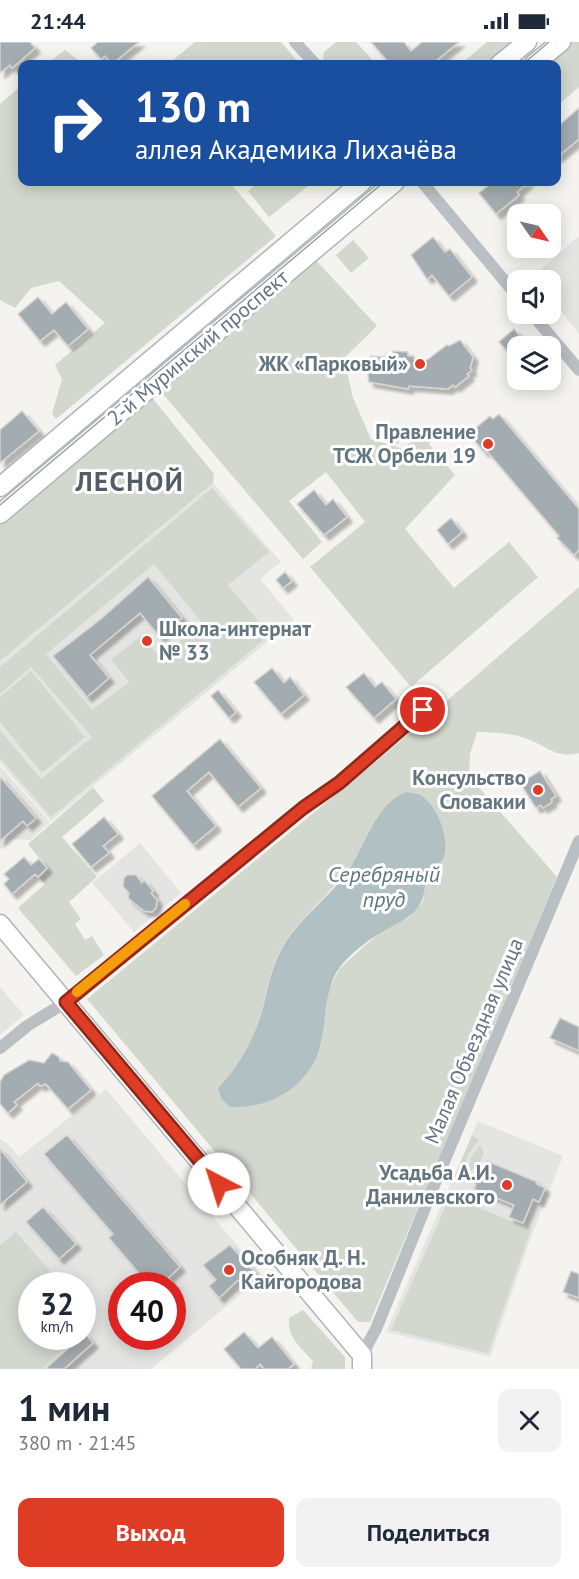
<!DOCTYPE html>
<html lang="ru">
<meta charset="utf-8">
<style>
:root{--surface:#fff;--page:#f2f2f3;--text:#1f2937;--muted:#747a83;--accent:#de3c25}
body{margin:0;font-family:"PT Sans",sans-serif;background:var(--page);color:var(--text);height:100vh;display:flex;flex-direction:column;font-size:22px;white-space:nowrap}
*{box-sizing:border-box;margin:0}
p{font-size:20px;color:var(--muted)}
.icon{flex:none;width:33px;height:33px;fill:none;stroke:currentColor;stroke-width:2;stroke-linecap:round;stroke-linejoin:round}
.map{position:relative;height:1327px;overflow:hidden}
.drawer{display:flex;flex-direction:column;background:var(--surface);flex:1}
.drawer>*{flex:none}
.top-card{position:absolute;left:18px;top:18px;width:543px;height:126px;border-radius:12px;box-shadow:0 3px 15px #0003;background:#1a4fa0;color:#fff;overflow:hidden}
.needle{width:39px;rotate:124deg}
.tools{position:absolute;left:507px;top:162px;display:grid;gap:12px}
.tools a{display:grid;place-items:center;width:54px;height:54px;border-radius:12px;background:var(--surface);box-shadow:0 3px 15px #0003;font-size:30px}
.speed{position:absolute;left:18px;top:1230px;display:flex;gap:12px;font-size:30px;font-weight:700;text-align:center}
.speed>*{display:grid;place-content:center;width:78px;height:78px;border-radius:50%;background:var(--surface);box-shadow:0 3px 15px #0003;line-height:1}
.speed small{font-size:15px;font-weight:400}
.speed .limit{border:9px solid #d22;background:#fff;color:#111}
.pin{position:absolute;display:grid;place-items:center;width:51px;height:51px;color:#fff;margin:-26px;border:3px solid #fff;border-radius:50%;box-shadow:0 2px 6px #0007}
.me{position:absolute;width:66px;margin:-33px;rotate:320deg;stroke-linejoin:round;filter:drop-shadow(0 0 4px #0008)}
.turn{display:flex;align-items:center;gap:21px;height:126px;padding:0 18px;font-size:27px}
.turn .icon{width:78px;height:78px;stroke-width:2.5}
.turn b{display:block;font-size:42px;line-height:51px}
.round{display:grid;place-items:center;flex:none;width:63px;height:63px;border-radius:12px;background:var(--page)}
.head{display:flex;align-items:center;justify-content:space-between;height:102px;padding:0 18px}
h1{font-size:36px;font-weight:800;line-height:45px}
.button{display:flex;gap:12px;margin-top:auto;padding:12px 18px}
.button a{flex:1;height:69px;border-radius:12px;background:var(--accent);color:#fff;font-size:24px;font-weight:800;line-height:69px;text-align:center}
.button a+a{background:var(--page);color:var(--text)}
.status{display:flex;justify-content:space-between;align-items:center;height:42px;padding:0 30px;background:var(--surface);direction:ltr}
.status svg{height:16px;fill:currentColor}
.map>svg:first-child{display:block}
.built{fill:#e4e5e3;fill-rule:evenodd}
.green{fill:#d3d8cf;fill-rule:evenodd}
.water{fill:#b1c0c3}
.building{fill:#a3acb0;stroke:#d5d4d2;stroke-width:1.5;filter:url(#shadow)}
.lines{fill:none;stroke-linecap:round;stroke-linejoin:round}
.secondary-casing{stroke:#aeb5b8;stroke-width:21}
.street{stroke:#b9bfc2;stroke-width:12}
.secondary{stroke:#fff;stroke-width:18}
.tram{stroke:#9ba3a7;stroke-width:1.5}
.route-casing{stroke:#902718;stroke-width:15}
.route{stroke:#de3c25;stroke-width:10}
.slow{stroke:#f59e0b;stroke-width:10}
.poi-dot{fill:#de3c25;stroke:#fff;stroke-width:2}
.labels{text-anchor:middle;stroke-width:6;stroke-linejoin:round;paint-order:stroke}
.street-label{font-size:21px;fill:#637680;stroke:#fff}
.poi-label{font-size:21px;font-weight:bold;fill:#637680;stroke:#fff;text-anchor:end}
.water-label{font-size:22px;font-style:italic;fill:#5f787e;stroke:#fff}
.district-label{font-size:27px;font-weight:bold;letter-spacing:1.5px;fill:#515e65;stroke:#fff}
</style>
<div class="status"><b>21:44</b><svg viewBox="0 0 49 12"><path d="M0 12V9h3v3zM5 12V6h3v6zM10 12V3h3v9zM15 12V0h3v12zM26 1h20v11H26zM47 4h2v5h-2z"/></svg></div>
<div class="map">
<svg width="579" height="1327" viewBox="0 0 579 1327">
<defs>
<filter id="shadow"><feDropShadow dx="5" dy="5" stdDeviation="1.5" flood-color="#0004"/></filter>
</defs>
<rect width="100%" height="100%" fill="#f4f3ef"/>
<!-- built -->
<g class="built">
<polygon points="579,194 579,292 551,257 550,238 535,238 532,235"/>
<polygon points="213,441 281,520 260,537 294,578 51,779 0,721 0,619"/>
<polygon points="0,724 50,780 30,798 12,797 0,808"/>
<polygon points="140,801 181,851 134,890 92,841"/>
<polygon points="0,945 24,973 0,993"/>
<path d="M 106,1047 L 263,1234 L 151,1327 L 0,1327 L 0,1097 L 7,1101 L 19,1115 ZM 32,1244 L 82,1244 L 82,1294 L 32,1294 ZM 122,1244 L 172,1244 L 172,1294 L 122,1294 Z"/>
<polygon points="478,1079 563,1114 531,1195 490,1315 386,1290"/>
</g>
<!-- green -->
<g class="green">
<polygon points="195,0 281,0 300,22 168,22"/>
<polygon points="336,0 356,0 376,22 326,22 323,19 324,10"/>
<polygon points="487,0 516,0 489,22 461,22"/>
<polygon points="570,0 579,0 579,45 557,64 556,22 543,22"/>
<polygon points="65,8 83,22 47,22"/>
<polygon points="22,43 22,140 229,140 276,194 56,377 52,372 62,337 55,323 105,281 59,239 31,246 15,266 0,258 0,62"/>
<polygon points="259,140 313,140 269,175 248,149"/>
<polygon points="353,198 369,216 351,231 336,213"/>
<polygon points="313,215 377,284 344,316 353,356 371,397 403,407 429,383 439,393 429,402 455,433 405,487 454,546 509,500 538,535 411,645 310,525 365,480 326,430 289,459 322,500 303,517 157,345"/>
<polygon points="149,352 214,432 213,441 0,619 0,479"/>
<path d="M 212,446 L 269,510 L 228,543 L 270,593 L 51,775 L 0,716 L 0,688 L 41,737 L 92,695 L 31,625 L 0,652 L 0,625 ZM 154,522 L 202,581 L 160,615 L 141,594 L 111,618 L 129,640 L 92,668 L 46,612 Z"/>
<path d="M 579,545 L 579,711 C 558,717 548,705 530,698 C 512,691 496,690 477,690 L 470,712 L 469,734 L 557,835 L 370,1280 L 358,1280 L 87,957 L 385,712 ZM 359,812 L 442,819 L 426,834 L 423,859 L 410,875 L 379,891 L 340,926 L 329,947 L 321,1002 L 310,1027 L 218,1046 C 237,1026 252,1003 260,976 C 267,954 269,930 280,909 C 300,873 337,848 359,812 Z"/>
<polygon points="31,629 85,695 42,731 0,680 0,655"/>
<polygon points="93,745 104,759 62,795 97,835 69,860 81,877 75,882 85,898 92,894 104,913 76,934 18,866 45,842 39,836 48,827 28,802"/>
<polygon points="472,1093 479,1098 467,1114 465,1134 455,1140 453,1138"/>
<polygon points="480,1103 484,1111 479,1123 469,1129 471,1115"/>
<polygon points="450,1154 531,1187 488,1311 391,1288"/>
<polygon points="16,1190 62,1243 32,1244 32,1294 78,1295 42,1327 0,1327 0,1203"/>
<path d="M 303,1268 L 345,1315 L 345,1327 L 311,1327 L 313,1319 C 300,1305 287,1295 289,1276 Z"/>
</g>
<!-- water -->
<path class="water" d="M 406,750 C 410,751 416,751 420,753 C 438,763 451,799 443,817 C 440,823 431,829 426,834 C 425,842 425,853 421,860 C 413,877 397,881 382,890 C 368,898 350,912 340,925 C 324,947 327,975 321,1000 C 312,1043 272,1067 230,1065 L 221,1056 L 218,1046 C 237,1026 251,1003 260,976 C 267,955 269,931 280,910 C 297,877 330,856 350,826 C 366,801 377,761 406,750 Z"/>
<!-- building -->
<g class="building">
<polygon points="0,0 30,0 35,6 12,26 10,23 0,31"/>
<polygon points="98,0 139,0 112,22 105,14 101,17 91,6"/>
<polygon points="371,0 404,0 411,9 422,0 459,0 432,22 390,22"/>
<polygon points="579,66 579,97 556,116 556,86"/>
<polygon points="493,140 528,140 517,150 519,153 496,172 479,151"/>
<polygon points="433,195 445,210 450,207 472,235 449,254 432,233 427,237 411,213"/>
<polygon points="38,255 52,272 66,260 88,287 68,304 54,288 40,299 18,272"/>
<polygon points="514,287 522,297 507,309 499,300"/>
<polygon points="460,298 473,315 470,326 472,328 467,332 469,334 455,345 453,343 448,347 409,344 408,347 369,340 367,326 371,314 386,315 386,312 393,312 393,309 408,310 408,314 414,314 414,317 427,318 447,303 449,304"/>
<polygon points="22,369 39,389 0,421 0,388"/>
<polygon points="499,372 579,467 579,508 574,513 557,496 559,494 486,408 484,410 474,398 476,397 471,390 490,374 493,377"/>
<polygon points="387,381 396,390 388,398 379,389"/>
<polygon points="314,448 326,463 333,457 347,475 324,493 297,462"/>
<polygon points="451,476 462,490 448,502 437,488"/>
<polygon points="285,530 292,539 283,546 276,538"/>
<polygon points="148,535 182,576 160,595 140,571 90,613 109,636 87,655 53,614 101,577"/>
<polygon points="272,626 284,641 290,635 304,653 281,672 254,640"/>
<polygon points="364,631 375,645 382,640 396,657 374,676 346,645"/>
<polygon points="218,648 236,670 229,676 211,654"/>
<polygon points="220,697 261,746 238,765 209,730 187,749 216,784 193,803 152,754"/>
<polygon points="540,729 556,754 551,757 552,760 543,766 541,763 536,766 520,741"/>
<polygon points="0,735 36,776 27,784 23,779 0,799"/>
<polygon points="104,775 118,792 103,804 109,811 91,825 72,802"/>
<polygon points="24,815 31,823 39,817 47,826 38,835 35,832 12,852 4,842 9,837 4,832"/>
<polygon points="127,833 136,833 142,841 144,838 153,849 151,851 157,858 156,866 152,870 144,869 128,856 129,851 123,844 124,836"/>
<polygon points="560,976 579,985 579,1009 550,996"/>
<polygon points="52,1011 59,1015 60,1019 68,1020 91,1048 68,1067 46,1042 40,1044 38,1041 14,1060 17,1063 8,1071 0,1062 0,1040 4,1033 29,1018 44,1021"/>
<polygon points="67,1093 180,1225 168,1236 175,1244 150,1244 109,1196 113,1192 44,1112"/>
<polygon points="0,1107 27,1140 0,1163"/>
<polygon points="487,1119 537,1140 536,1142 545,1146 539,1160 533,1157 523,1181 509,1175 514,1163 474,1147 476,1143 473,1138 476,1133 482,1129"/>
<polygon points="43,1165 76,1202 59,1217 26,1180"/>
<polygon points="230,1203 256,1232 243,1243 238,1238 219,1256 209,1244 216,1238 203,1223"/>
<polygon points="571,1229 579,1232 579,1256 563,1250"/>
<polygon points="244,1290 258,1306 272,1295 294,1322 288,1327 264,1327 260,1322 255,1327 241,1327 224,1307"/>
<polygon points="85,1292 93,1301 64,1327 45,1327"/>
</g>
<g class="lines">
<defs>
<g id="secondary">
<polyline points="500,22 527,0"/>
<polyline points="534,22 561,0"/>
<polyline points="0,445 362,140"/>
<polyline points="0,472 395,140"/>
<polyline points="0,882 362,1313 362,1327"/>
</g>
</defs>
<!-- secondary casing -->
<use href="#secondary" class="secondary-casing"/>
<!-- street -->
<g class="street">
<polyline points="295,0 315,22"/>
<polyline points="422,140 518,255"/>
<polyline points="532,272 579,328"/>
<polyline points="0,1006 27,984 66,960 303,766 339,741 423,668"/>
<polyline points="362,1313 376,1287 437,1136 579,799"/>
</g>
<!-- secondary -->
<use href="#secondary" class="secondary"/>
<!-- tram -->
<g class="tram">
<polyline points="523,22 549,0"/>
<polyline points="0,463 384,140"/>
</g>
</g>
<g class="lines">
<defs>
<polyline id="route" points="219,1142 66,960 303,766 339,741 423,668"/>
</defs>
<!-- route casing -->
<use href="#route" class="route-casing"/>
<!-- route -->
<use href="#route" class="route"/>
<!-- slow -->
<polyline class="slow" points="77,950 185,862"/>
</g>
<!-- markers -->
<g class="poi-dot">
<circle cx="420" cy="322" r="6"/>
<circle cx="488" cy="402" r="6"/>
<circle cx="147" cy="599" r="6"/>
<circle cx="538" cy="748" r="6"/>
<circle cx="507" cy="1143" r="6"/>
<circle cx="229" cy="1228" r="6"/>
</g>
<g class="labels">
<!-- street labels -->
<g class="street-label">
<text transform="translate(198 306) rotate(-40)" y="7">2-й Муринский проспект</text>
<text transform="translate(474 999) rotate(-67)" y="7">Малая Объездная улица</text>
</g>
<!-- poi labels -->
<g class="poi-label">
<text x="408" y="329">ЖК «Парковый»</text>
<text x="476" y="397">Правление<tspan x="476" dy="24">ТСЖ Орбели 19</tspan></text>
<text x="159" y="594" text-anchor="start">Школа-интернат<tspan x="159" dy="24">№ 33</tspan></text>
<text x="526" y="743">Консульство<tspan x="526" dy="24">Словакии</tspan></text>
<text x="495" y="1138">Усадьба А.И.<tspan x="495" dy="24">Данилевского</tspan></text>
<text x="241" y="1223" text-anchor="start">Особняк Д. Н.<tspan x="241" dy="24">Кайгородова</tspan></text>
</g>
<!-- water labels -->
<g class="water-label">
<text x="384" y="840">Серебряный<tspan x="384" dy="25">пруд</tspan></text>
</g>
<!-- district labels -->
<g class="district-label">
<text x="130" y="449">ЛЕСНОЙ</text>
</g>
</g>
</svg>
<div class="tools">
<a><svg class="needle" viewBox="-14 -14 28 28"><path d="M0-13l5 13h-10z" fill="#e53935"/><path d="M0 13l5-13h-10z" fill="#747a83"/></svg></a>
<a><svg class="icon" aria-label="sound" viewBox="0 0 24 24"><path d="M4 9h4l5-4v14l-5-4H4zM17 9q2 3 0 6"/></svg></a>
<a><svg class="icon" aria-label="layers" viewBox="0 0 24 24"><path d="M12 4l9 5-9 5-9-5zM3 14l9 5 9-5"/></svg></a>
</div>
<div class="speed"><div>32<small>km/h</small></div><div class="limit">40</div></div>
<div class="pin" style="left:423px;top:668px;background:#d93025"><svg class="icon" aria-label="arrive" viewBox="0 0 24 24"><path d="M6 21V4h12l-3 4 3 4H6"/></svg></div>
<svg class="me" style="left:219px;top:1142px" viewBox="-20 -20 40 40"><circle r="19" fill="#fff"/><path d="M0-13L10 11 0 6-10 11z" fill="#de3c25"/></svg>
<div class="top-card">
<div class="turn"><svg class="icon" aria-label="right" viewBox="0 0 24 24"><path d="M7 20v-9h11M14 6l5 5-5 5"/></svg><div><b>130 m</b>аллея Академика Лихачёва</div></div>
</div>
</div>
<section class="drawer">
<div class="head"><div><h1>1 мин</h1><p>380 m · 21:45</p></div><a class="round"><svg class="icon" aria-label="close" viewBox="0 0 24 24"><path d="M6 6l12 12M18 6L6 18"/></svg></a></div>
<div class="button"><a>Выход</a><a>Поделиться</a></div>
</section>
